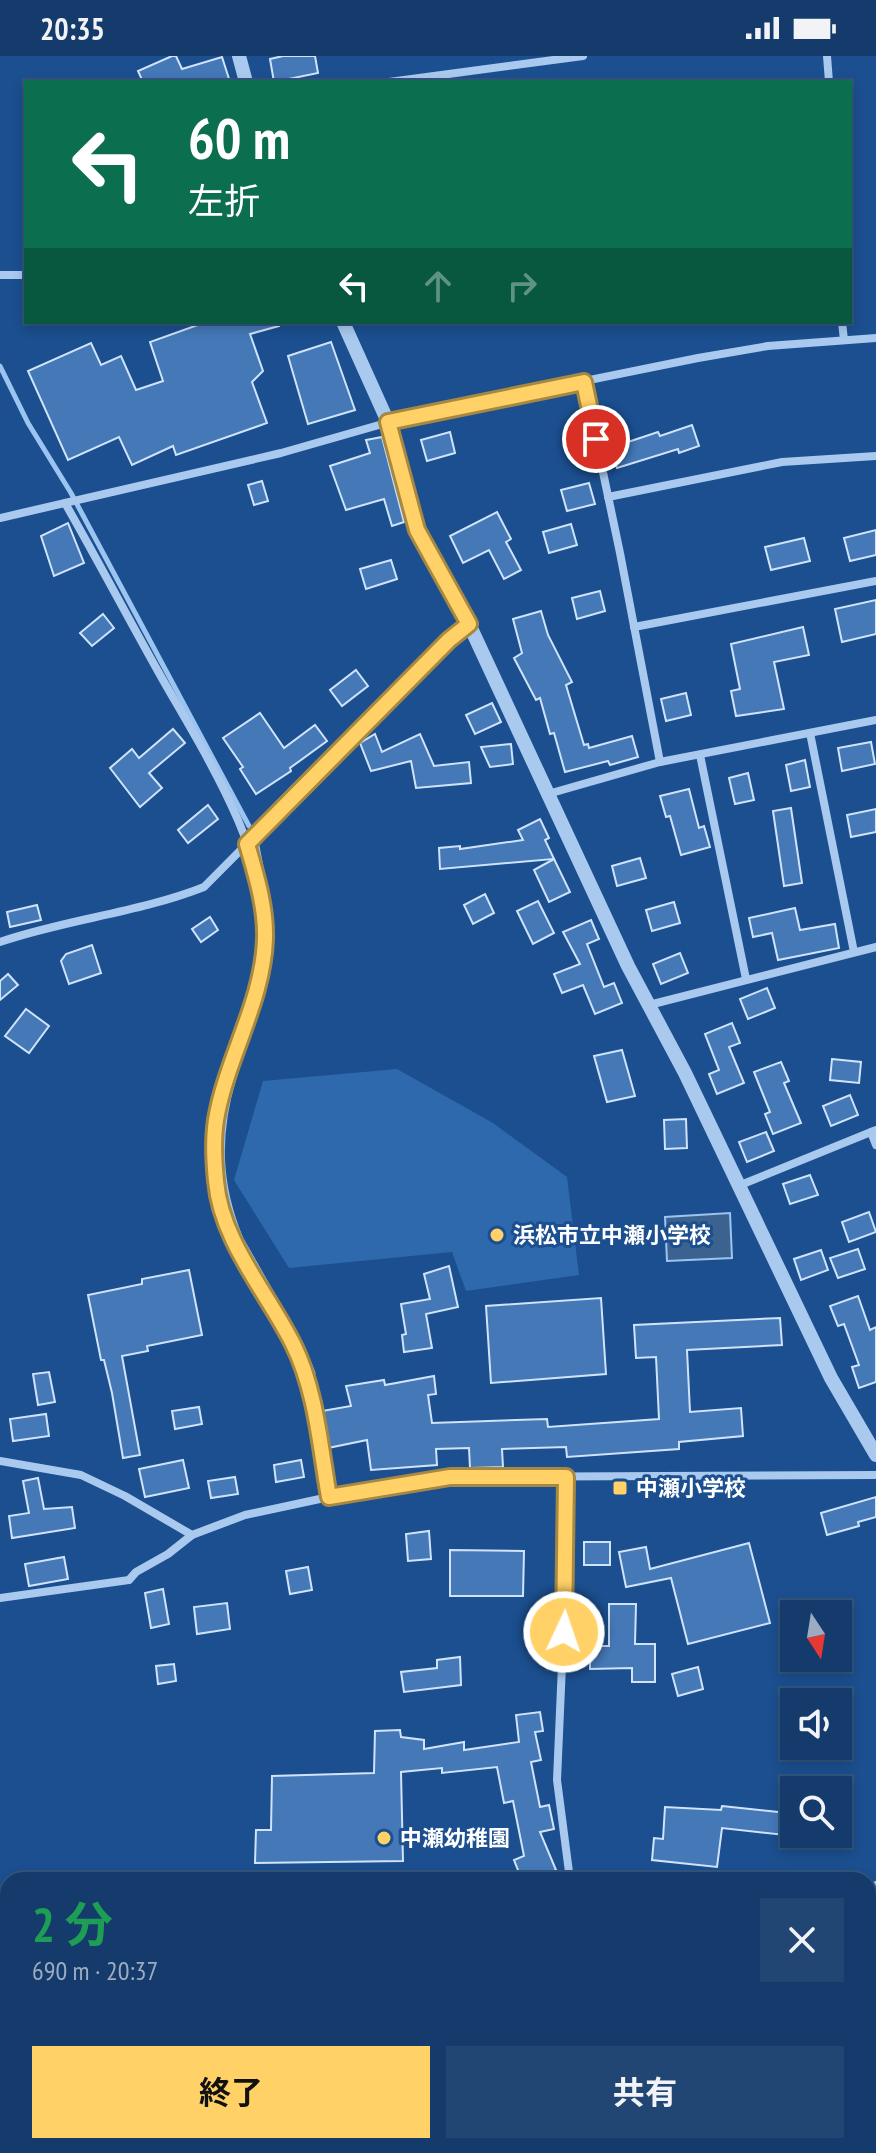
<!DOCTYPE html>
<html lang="ja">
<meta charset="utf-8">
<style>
:root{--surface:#143b6b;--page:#214673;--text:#f1f3f6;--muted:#9dadc1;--line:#33557e;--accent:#ffd166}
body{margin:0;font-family:"PT Sans Narrow","Noto Sans JP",sans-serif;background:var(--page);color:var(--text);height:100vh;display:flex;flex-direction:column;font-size:30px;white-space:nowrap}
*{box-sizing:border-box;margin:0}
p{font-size:26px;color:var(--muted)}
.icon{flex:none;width:44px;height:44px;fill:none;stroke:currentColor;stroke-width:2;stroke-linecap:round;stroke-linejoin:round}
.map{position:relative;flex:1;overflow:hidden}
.drawer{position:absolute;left:0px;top:1816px;width:876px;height:282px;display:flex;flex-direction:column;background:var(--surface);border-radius:24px 24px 0 0;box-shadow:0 4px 12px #0003,0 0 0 2px var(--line)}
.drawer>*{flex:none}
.guide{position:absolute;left:24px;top:24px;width:828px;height:244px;border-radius:0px;box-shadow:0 4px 12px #0003,0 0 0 2px var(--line);background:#0b6e4f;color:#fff;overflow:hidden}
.needle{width:52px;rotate:168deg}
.fabs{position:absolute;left:780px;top:1544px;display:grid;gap:16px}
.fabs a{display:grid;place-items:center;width:72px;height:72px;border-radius:0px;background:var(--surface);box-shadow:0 4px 12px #0003,0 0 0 2px var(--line);font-size:40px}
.pin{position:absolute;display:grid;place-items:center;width:68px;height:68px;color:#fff;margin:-34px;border:4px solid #fff;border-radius:50%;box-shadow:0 2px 8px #0007}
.me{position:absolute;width:88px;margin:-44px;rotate:3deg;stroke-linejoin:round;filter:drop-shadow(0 0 6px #0008)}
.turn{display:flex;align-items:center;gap:28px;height:168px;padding:0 32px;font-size:36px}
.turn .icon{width:104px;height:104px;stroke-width:2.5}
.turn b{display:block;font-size:56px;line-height:68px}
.lanes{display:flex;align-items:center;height:76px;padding:0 32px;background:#0003;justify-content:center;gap:40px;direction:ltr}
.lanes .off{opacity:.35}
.round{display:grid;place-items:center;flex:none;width:84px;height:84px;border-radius:0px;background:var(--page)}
.head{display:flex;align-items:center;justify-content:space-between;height:136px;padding:0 32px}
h1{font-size:48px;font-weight:700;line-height:60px;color:#1e9e55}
.cta{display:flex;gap:16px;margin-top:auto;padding:16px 32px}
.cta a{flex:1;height:92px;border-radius:0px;background:var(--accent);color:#111;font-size:32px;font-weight:700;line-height:92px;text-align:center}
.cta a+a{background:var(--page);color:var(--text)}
.status{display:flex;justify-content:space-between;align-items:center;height:56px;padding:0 40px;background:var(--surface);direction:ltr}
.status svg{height:22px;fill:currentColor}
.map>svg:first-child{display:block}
.green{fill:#2e69ad}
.water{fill:#3c6290;stroke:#9cc4f0;stroke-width:2}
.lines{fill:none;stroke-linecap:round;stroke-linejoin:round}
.stream{stroke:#9cc4f0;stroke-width:5}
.building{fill:#4478b7;stroke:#cfe3fa;stroke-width:2}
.minor{stroke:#a9c9ee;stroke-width:8}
.tertiary{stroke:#a9c9ee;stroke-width:14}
.route-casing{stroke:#a68842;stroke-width:20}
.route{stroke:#ffd166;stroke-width:14}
.poi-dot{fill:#ffd166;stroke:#1b4f8f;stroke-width:3}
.labels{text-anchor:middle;stroke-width:6;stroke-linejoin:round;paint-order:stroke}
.poi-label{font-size:22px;font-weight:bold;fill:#fff;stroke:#1b4f8f;text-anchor:start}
</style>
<div class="status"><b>20:35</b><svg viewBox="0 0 49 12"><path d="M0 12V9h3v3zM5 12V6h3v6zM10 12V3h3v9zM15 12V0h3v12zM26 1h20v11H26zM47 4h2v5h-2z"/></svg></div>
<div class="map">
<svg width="876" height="2097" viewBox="0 0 876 2097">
<rect width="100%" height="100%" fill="#1b4f8f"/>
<!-- green -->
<polygon class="green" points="397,1013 493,1067 567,1121 579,1219 466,1235 452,1196 289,1212 234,1124 263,1025"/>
<!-- water -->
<polygon class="water" points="730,1157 732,1202 667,1205 665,1161"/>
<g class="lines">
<!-- stream -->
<g class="stream">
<polyline points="0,310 28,367 71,437 249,770"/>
<path d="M 257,790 C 265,833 275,873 267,917 C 261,953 244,987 234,1022 C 217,1078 218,1128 241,1183 L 302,1290 L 313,1317"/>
</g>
</g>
<!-- building -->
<g class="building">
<polygon points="172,0 176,0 182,13 222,1 230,26 143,26 138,15"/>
<polygon points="283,0 315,0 318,17 274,26 270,3"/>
<polygon points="206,266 278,266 279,270 250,278 263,315 252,326 267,367 176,399 173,390 132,409 119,381 68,404 28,315 91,287 101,309 121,300 136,334 163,325 150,286"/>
<polygon points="331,286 355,354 308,368 288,300"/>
<polygon points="692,369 699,390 679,397 678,393 617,412 610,392 658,376 660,380"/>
<polygon points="450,376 455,397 427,405 421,384"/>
<polygon points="382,381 404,466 392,470 384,443 346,454 330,410 370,397 366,384"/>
<polygon points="262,425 268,445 254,449 248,429"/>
<polygon points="589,427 595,448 567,455 561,434"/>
<polygon points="497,456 511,483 506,486 521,514 504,523 489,494 463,507 450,480"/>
<polygon points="68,467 84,507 54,520 41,480"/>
<polygon points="571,468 577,489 549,497 543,476"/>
<polygon points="876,474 876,499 850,505 844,482"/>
<polygon points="804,482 810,505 771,514 765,491"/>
<polygon points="391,504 397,523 366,533 360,513"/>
<polygon points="600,535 605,555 577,563 572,542"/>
<polygon points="876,544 876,578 842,586 835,553"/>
<polygon points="541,555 548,579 572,626 566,629 584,689 588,688 589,692 632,680 638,701 610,709 608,705 565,716 554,677 550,678 540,642 536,644 514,602 522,597 513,563"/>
<polygon points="103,558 114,572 92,590 80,577"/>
<polygon points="803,571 809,599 774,606 784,653 736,660 731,635 740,633 731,588"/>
<polygon points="356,614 368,630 342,650 330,634"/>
<polygon points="686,637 691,659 666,665 661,643"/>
<polygon points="492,647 501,666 475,678 466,659"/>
<polygon points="260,657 284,692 315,669 327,685 290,712 291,715 256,738 240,713 243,711 223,682"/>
<polygon points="173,673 185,687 149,717 162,732 140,751 110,712 132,693 139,702"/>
<polygon points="375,678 382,696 420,678 434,710 469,706 471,727 416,732 411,705 371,715 360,687"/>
<polygon points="871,686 875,708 842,715 838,692"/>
<polygon points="511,688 513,708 490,711 481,691"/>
<polygon points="805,704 810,731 791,735 786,709"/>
<polygon points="748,717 754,744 735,748 729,722"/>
<polygon points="689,733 699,772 704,770 710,791 681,799 670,760 666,761 660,740"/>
<polygon points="208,749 218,763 188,787 178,774"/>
<polygon points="791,752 802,827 784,830 773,755"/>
<polygon points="876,753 876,776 851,781 847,759"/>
<polygon points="540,763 549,782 545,784 554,803 440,813 439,792 460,790 460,793 523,784 518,774"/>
<polygon points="640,802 646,822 617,830 612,810"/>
<polygon points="554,803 570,836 549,846 534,814"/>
<polygon points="485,838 494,857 473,868 464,849"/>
<polygon points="538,845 554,877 533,888 517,855"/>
<polygon points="674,846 680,867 652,875 646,854"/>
<polygon points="37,849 41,864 10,871 7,856"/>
<polygon points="795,852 800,874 835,868 839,892 778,904 772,877 753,881 749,862"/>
<polygon points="210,861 218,874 201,886 192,873"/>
<polygon points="591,864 599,883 587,888 604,931 614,927 622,947 595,958 583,929 562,937 554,918 580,908 563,876"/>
<polygon points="92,889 101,917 69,928 61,905 66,898"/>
<polygon points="680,897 688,917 661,928 653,908"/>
<polygon points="8,918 18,929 0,944 0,925"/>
<polygon points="767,932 775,952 748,963 740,943"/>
<polygon points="26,953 49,970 29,997 5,980"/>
<polygon points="732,967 740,987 729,991 744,1027 717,1038 709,1018 719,1014 705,978"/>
<polygon points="622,994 635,1040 607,1046 594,1000"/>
<polygon points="832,1003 861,1006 859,1027 830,1024"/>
<polygon points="781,1006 789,1025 784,1027 801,1067 773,1078 765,1058 770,1056 754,1016"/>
<polygon points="850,1039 858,1059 831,1070 823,1050"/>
<polygon points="686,1063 687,1092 665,1093 664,1064"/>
<polygon points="766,1076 774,1095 747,1106 739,1086"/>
<polygon points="810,1119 818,1139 790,1148 783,1128"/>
<polygon points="869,1156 876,1176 849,1186 842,1166"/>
<polygon points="858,1193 865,1213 838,1222 830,1202"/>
<polygon points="821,1194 828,1214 801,1224 794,1203"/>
<polygon points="449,1210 458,1251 426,1258 432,1292 404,1296 402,1279 406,1278 401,1248 430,1243 424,1218"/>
<polygon points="189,1214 202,1279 147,1290 148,1295 122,1300 140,1399 123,1402 112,1337 104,1304 101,1304 88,1239 142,1228 142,1223"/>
<polygon points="858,1240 870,1274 876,1271 876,1326 859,1332 852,1311 859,1309 844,1268 838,1270 830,1250"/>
<polygon points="601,1242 606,1318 491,1327 486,1250"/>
<polygon points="780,1262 782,1289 687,1294 690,1356 741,1352 743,1380 679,1386 679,1393 567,1401 566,1391 502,1393 503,1411 470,1412 469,1392 436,1393 437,1409 371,1414 367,1384 328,1392 322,1355 351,1350 346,1330 384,1324 385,1329 434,1320 436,1338 428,1339 432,1367 547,1363 548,1371 659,1363 656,1301 636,1302 634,1269"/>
<polygon points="49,1316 55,1346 38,1349 33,1318"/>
<polygon points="199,1351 202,1368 175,1373 172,1355"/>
<polygon points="46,1358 49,1380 13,1385 10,1363"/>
<polygon points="183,1404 189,1432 145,1441 139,1413"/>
<polygon points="301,1404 304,1421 276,1426 274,1409"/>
<polygon points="235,1421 238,1438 211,1442 208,1425"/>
<polygon points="38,1422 44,1453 72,1451 75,1472 12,1482 9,1460 29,1457 23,1425"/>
<polygon points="876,1441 876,1461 858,1466 859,1470 827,1479 821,1457"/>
<polygon points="429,1475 431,1503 408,1505 406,1478"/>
<rect x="584" y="1486" width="26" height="23"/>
<polygon points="749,1487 770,1567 688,1588 671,1522 626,1531 619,1496 646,1491 650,1513"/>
<polygon points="450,1494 524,1495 523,1540 450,1540"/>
<polygon points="64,1501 68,1523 29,1530 25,1508"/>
<polygon points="308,1511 312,1534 290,1538 286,1515"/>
<polygon points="163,1533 169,1568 151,1572 145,1537"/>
<polygon points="227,1547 230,1573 197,1578 194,1551"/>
<polygon points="609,1548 636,1548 635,1588 655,1588 655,1626 632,1626 632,1612 590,1613 590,1590 609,1590"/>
<polygon points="460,1601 461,1629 404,1636 401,1616 437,1612 437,1604"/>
<polygon points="174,1608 176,1625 158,1628 156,1610"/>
<polygon points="698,1611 703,1633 678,1640 672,1618"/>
<polygon points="540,1656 543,1675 535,1676 541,1704 531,1706 540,1751 549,1749 554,1773 540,1776 556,1814 532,1824 522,1824 514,1804 524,1800 513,1745 504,1747 497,1711 442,1717 442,1712 401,1716 403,1805 255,1807 256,1774 271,1774 272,1720 374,1717 375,1675 400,1674 401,1681 424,1684 424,1693 464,1686 464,1694 519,1686 516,1659"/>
<polygon points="722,1750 787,1757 785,1779 722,1772 717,1811 652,1804 654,1782 663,1783 665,1751 721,1754"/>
</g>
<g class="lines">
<!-- minor -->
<g class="minor">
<polyline points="827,0 829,26"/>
<polyline points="389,26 583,0"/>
<polyline points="0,219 26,219"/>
<polyline points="842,266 844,284"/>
<polyline points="584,326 620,497 660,706"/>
<polyline points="608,441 782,406 876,400"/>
<path d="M 65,447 C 97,503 127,560 159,617 C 201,692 269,794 265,883 C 261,968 200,1043 217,1131 C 228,1189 267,1236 293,1288 C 316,1335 320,1390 329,1441"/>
<polyline points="0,462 281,397 407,361 698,302 768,290 876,282"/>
<polyline points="634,571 876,525"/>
<polyline points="810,677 854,896"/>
<polyline points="700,699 746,923"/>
<polyline points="548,738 660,706 876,664"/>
<path d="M 0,886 C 67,863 138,857 204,831 L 449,584 L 469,568"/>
<polyline points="649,949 876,891"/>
<polyline points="871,1076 876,1089"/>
<polyline points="738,1130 876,1074"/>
<polyline points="0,1405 81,1419 125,1440 192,1479"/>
<polyline points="566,1421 566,1517 557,1724 569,1816 573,1824"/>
<polyline points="0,1542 129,1524 136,1516 168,1498 192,1479 245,1459 329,1441 450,1421 876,1419"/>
<polyline points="868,1833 876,1829"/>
<polyline points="709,2090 713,2097"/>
</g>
<!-- tertiary -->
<g class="tertiary">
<polyline points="239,0 246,26"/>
<polyline points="343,266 388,366 417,474 469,568 628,910 685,1017 831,1322 876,1399"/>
</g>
</g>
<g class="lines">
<defs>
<path id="route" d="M 564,1576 L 566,1421 L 450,1421 L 329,1441 C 320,1390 316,1334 293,1288 C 267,1236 221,1185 216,1125 C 214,1105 213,1083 216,1064 C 226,1003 263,946 265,883 C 266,851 256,819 247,788 L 449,584 L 469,568 L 417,474 L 388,366 L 584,326 L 596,383"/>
</defs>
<!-- route casing -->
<use href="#route" class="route-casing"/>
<!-- route -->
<use href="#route" class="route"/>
</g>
<!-- markers -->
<g class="poi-dot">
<circle cx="497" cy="1179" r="8"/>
<rect x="612" y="1424" width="16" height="16" rx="4"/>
<circle cx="384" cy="1782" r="8"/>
</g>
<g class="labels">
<!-- poi labels -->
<g class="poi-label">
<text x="513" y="1187">浜松市立中瀬小学校</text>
<text x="636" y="1440">中瀬小学校</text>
<text x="400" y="1790">中瀬幼稚園</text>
</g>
</g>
</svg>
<div class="fabs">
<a><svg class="needle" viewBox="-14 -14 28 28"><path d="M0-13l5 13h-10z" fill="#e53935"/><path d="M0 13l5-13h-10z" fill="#9dadc1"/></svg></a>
<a><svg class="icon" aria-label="sound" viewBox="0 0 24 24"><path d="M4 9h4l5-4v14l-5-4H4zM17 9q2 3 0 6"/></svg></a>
<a><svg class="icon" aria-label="search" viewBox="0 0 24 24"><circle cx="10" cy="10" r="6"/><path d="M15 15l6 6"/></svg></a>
</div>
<div class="pin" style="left:596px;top:383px;background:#d93025"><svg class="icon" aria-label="arrive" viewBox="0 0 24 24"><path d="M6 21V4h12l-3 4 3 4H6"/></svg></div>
<svg class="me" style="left:564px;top:1576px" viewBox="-20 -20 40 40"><circle r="17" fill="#ffd166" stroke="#fff" stroke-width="3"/><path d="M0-11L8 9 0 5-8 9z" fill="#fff"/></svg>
<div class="guide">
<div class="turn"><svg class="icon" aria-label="left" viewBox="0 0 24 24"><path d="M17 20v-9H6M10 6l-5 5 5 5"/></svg><div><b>60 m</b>左折</div></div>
<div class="lanes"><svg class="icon" aria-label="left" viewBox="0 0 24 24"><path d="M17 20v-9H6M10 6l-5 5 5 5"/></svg><svg class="icon off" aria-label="ahead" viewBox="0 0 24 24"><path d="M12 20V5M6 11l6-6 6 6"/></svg><svg class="icon off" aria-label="right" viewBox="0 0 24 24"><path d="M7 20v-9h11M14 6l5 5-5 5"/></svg></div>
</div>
<section class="drawer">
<div class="head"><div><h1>2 分</h1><p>690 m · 20:37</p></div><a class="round"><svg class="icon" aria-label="close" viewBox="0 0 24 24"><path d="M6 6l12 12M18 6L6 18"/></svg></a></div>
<div class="cta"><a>終了</a><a>共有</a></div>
</section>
</div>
